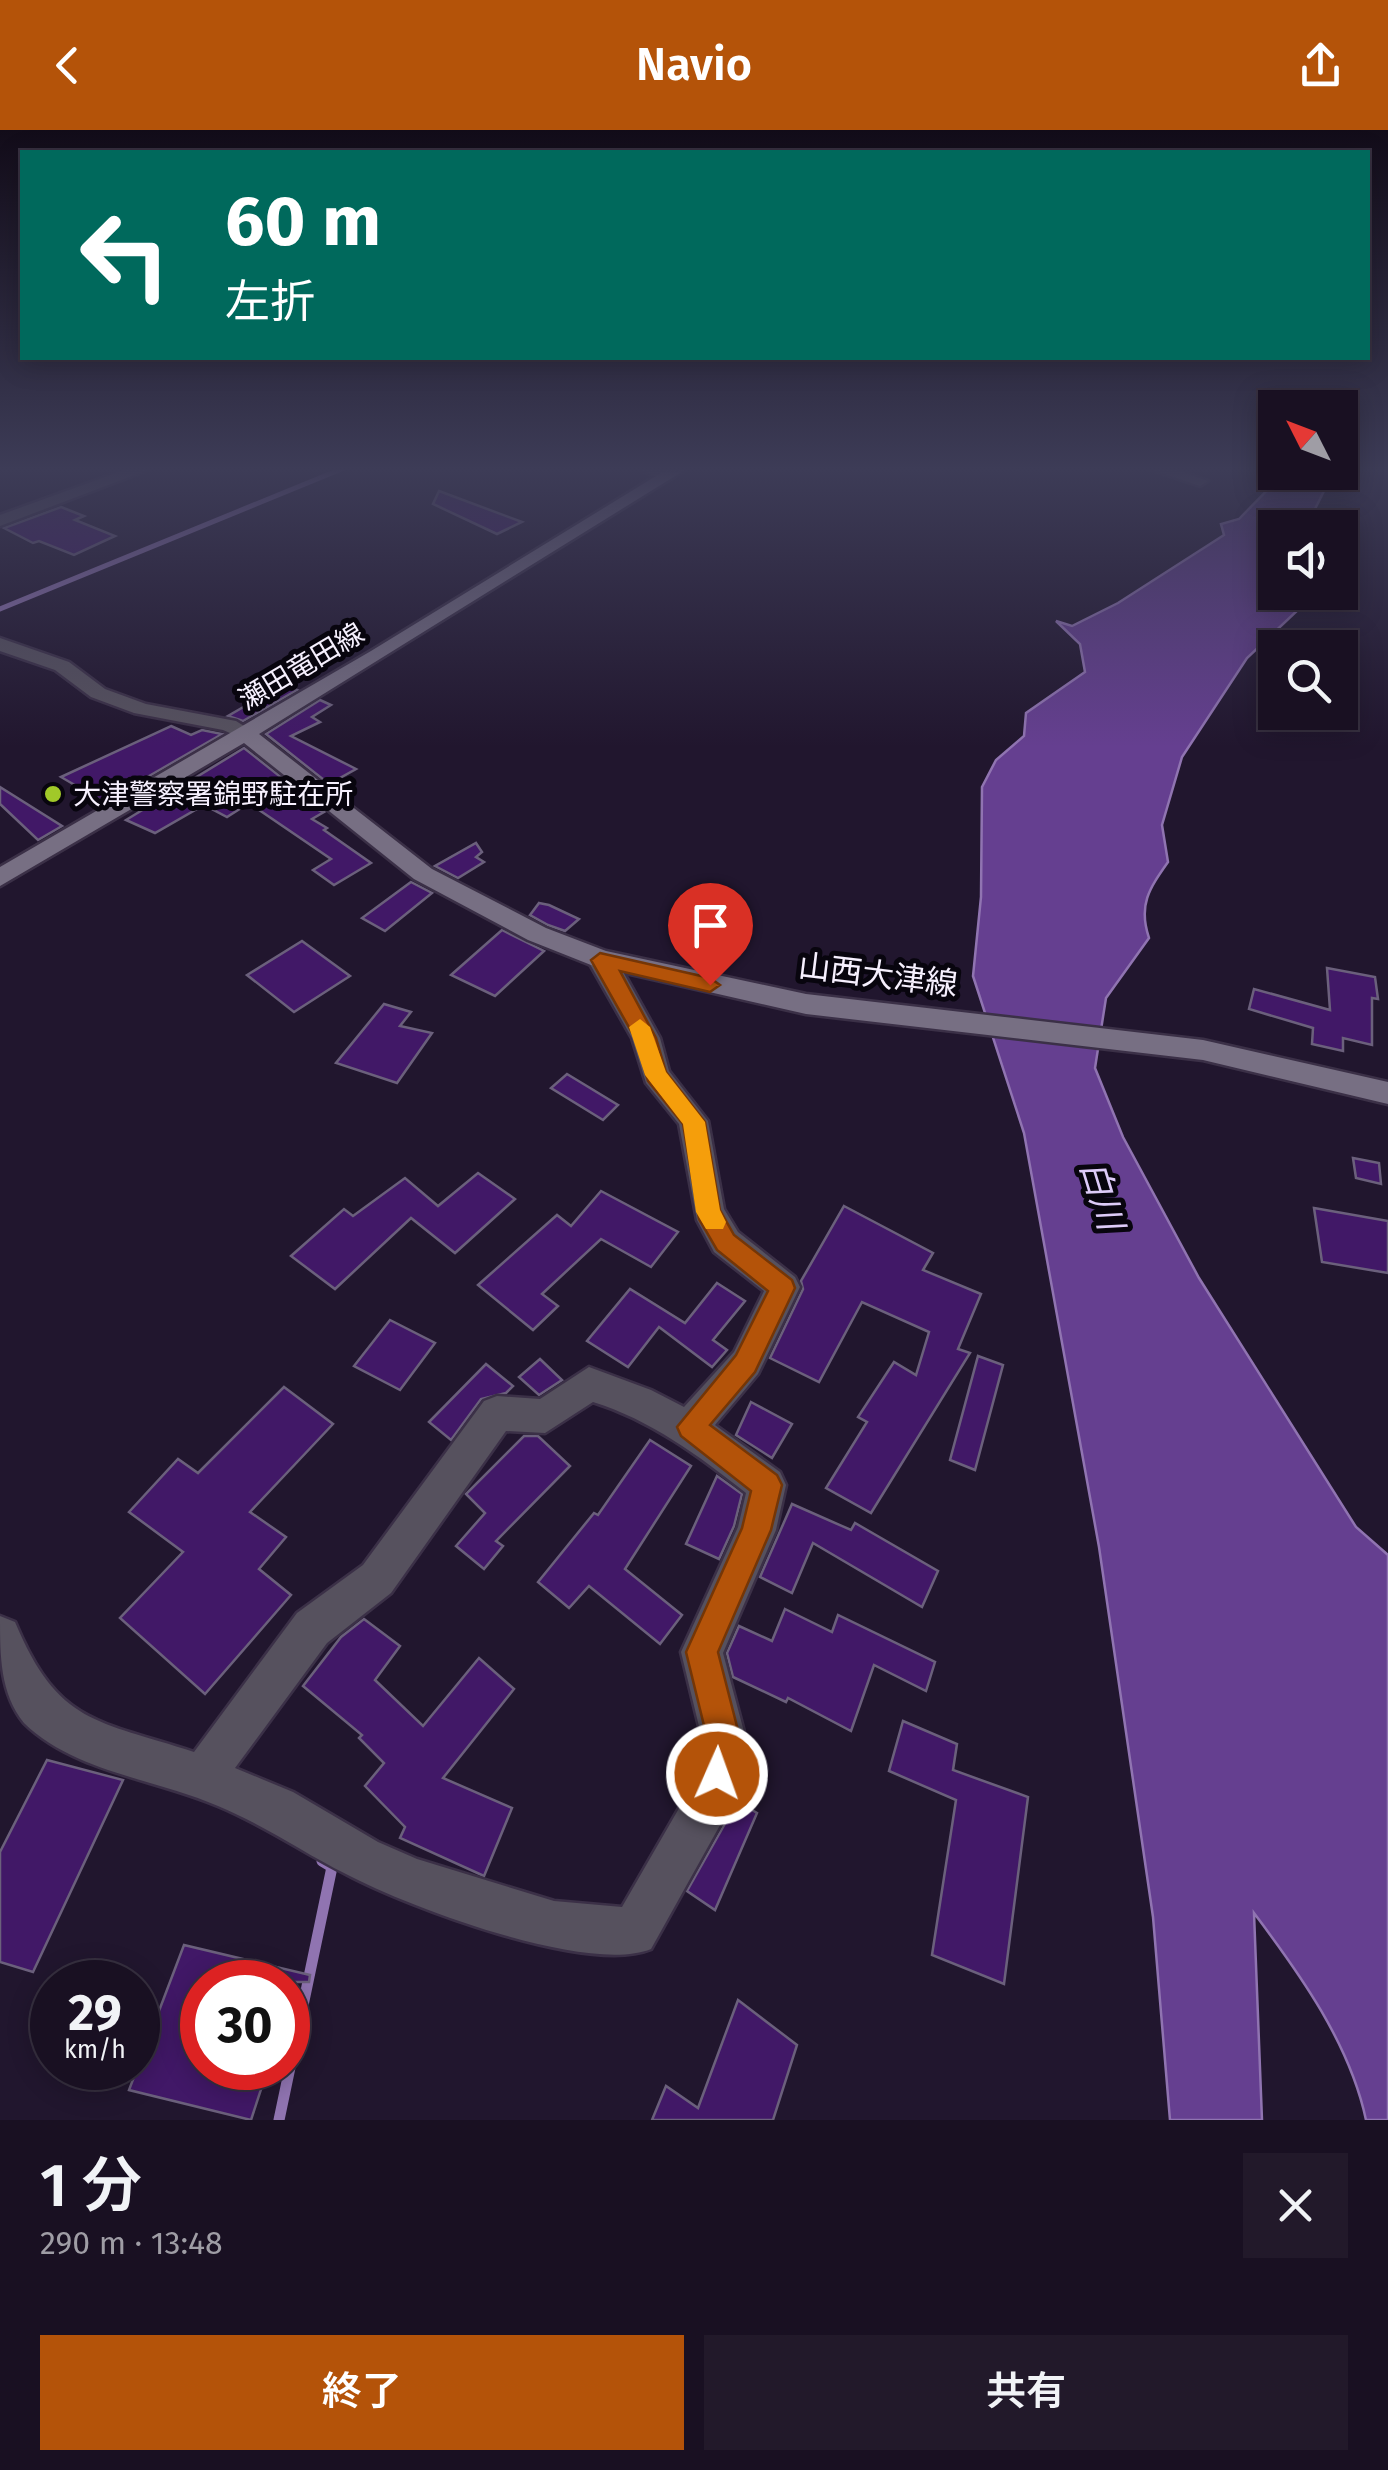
<!DOCTYPE html>
<html lang="ja">
<meta charset="utf-8">
<style>
:root{--surface:#191022;--page:#22192a;--text:#f1f3f6;--muted:#9f9da5;--line:#373040;--accent:#b45309}
body{margin:0;font-family:"Fira Sans","Noto Sans JP",sans-serif;background:var(--page);color:var(--text);height:100vh;display:flex;flex-direction:column;font-size:38px;white-space:nowrap}
*{box-sizing:border-box;margin:0}
p{font-size:32px;color:var(--muted)}
.icon{flex:none;width:55px;height:55px;fill:none;stroke:currentColor;stroke-width:2;stroke-linecap:round;stroke-linejoin:round}
.map{position:relative;height:1990px;overflow:hidden}
.panel{display:flex;flex-direction:column;background:var(--surface);flex:1}
.panel>*{flex:none}
.top-card{position:absolute;left:20px;top:20px;width:1350px;height:210px;border-radius:0px;box-shadow:0 5px 25px #0003,0 0 0 2px var(--line);background:#00695c;color:#fff;overflow:hidden}
.needle{width:65px;rotate:312deg}
.tools{position:absolute;left:1258px;top:260px;display:grid;gap:20px}
.tools a{display:grid;place-items:center;width:100px;height:100px;border-radius:0px;background:var(--surface);box-shadow:0 5px 25px #0003,0 0 0 2px var(--line);font-size:50px}
.speed{position:absolute;left:30px;top:1830px;display:flex;gap:20px;font-size:50px;font-weight:700;text-align:center}
.speed>*{display:grid;place-content:center;width:130px;height:130px;border-radius:50%;background:var(--surface);box-shadow:0 5px 25px #0003,0 0 0 2px var(--line);line-height:1}
.speed small{font-size:25px;font-weight:400}
.speed .limit{border:15px solid #d22;background:#fff;color:#111}
.pin{position:absolute;display:grid;place-items:center;width:85px;height:85px;color:#fff;margin:-102px -42px;border-radius:50% 50% 50% 0;rotate:-45deg;box-shadow:0 0 10px #0007}
.pin .icon{rotate:45deg}
.me{position:absolute;width:110px;margin:-55px;rotate:2deg;stroke-linejoin:round;filter:drop-shadow(0 0 8px #0008)}
.turn{display:flex;align-items:center;gap:35px;height:210px;padding:0 40px;font-size:45px}
.turn .icon{width:130px;height:130px;stroke-width:2.5}
.turn b{display:block;font-size:70px;line-height:85px}
.round{display:grid;place-items:center;flex:none;width:105px;height:105px;border-radius:0px;background:var(--page)}
.overview{display:flex;align-items:center;justify-content:space-between;height:170px;padding:0 40px}
h1{font-size:60px;font-weight:600;line-height:75px}
.button{display:flex;gap:20px;margin-top:auto;padding:20px 40px}
.button a{flex:1;height:115px;border-radius:0px;background:var(--accent);color:#fff;font-size:40px;font-weight:600;line-height:115px;text-align:center}
.button a+a{background:var(--page);color:var(--text)}
header{display:flex;justify-content:space-between;align-items:center;height:130px;padding:0 40px;background:var(--accent);color:#fff;font-size:45px;font-weight:600}
.map>svg:first-child{display:block}
.water{fill:#653f90;stroke:#9074b1;stroke-width:2.5}
.lines{fill:none;stroke-linecap:round;stroke-linejoin:round}
.stream-far1{stroke:#9074b1;stroke-width:5}
.stream{stroke:#9074b1;stroke-width:11}
.building{fill:#411867;stroke:#6b607c;stroke-width:2.5}
.minor-casing{stroke:#3b3047;stroke-width:5}
.secondary-casing{stroke:#3b3047;stroke-width:5}
.minor{fill:#56515e;fill-rule:evenodd}
.secondary{fill:#776f83;fill-rule:evenodd}
.route{fill:#b45309;stroke:#753606;stroke-width:2.5}
.slow{fill:#f59e0b}
.poi-dot{fill:#a1c929;stroke:#08050e;stroke-width:4}
.labels{text-anchor:middle;stroke-width:10;stroke-linejoin:round;paint-order:stroke}
.far-street-label{font-size:28px;fill:#f6f0fe;stroke:#08050e}
.far-poi-label{font-size:28px;fill:#f6f0fe;stroke:#08050e;text-anchor:start}
.street-label{font-size:32px;fill:#f6f0fe;stroke:#08050e}
.water-label{font-size:35px;font-style:italic;fill:#ddcbf8;stroke:#08050e}
</style>
<header><svg class="icon" aria-label="back" viewBox="0 0 24 24"><path d="M15 5l-7 7 7 7"/></svg>Navio<svg class="icon" aria-label="share" viewBox="0 0 24 24"><path d="M12 15V3M7 8l5-5 5 5M5 13v7h14v-7"/></svg></header>
<div class="map">
<svg width="1388" height="1990" viewBox="0 0 1388 1990">
<rect width="100%" height="100%" fill="#21162e"/>
<!-- water -->
<path class="water" d="M 1284,343 L 1333,343 L 1306,397 L 1275,398 L 1275,462 L 1316,463 L 1247,528 L 1182,627 L 1162,695 L 1168,732 C 1149,759 1138,775 1149,808 L 1106,868 L 1095,938 L 1123,1007 L 1199,1148 L 1356,1397 L 1388,1425 L 1388,1990 L 1366,1990 C 1350,1914 1300,1844 1254,1783 L 1262,1990 L 1170,1990 L 1153,1787 L 1099,1417 L 1024,1003 L 973,846 L 981,767 L 982,657 L 996,630 L 1024,606 L 1026,583 L 1085,542 L 1080,514 L 1056,491 L 1072,496 L 1118,473 L 1224,405 L 1221,394 L 1239,389 Z"/>
<g class="lines">
<!-- stream-far1 -->
<polyline class="stream-far1" points="0,479 344,338"/>
<!-- stream -->
<polyline class="stream" points="279,1990 332,1737 322,1731"/>
</g>
<!-- building -->
<g class="building">
<polygon points="439,361 522,392 497,404 433,374"/>
<polygon points="61,377 84,386 75,390 115,406 74,425 39,411 33,413 4,398"/>
<polygon points="278,552 297,560 243,591 228,586 252,572 245,570"/>
<polygon points="320,570 331,575 312,587 320,592 291,606 356,639 329,654 266,604"/>
<polygon points="171,596 191,605 202,600 222,604 104,672 61,647"/>
<polygon points="244,618 306,667 297,672 324,682 312,689 327,698 324,700 371,733 334,755 313,740 331,729 249,673 227,687 204,675 155,703 126,690"/>
<polygon points="0,657 62,696 38,710 0,674"/>
<polygon points="476,713 482,722 476,727 484,732 458,748 435,736"/>
<polygon points="411,752 432,763 385,801 362,788"/>
<polygon points="539,773 549,775 579,789 565,801 548,795 530,785"/>
<polygon points="502,800 544,821 495,866 451,845"/>
<polygon points="302,811 350,846 294,882 247,845"/>
<polygon points="1327,838 1375,847 1378,869 1372,868 1372,915 1343,908 1343,921 1312,914 1313,898 1249,879 1254,859 1330,880"/>
<polygon points="384,874 411,882 400,896 432,903 397,953 336,933"/>
<polygon points="567,944 618,975 603,990 551,958"/>
<polygon points="1353,1028 1379,1033 1381,1054 1356,1048"/>
<polygon points="478,1043 515,1069 455,1123 411,1088 335,1159 291,1126 344,1079 353,1086 405,1048 438,1076"/>
<polygon points="601,1061 678,1102 651,1137 601,1109 542,1164 558,1176 533,1200 478,1155 557,1085 571,1096"/>
<polygon points="844,1076 933,1123 923,1140 981,1164 958,1219 970,1223 871,1383 826,1358 867,1292 858,1287 894,1232 916,1245 929,1202 862,1172 819,1252 770,1228 803,1159 801,1151"/>
<polygon points="1314,1078 1388,1091 1388,1143 1322,1132"/>
<polygon points="717,1153 745,1171 713,1210 727,1220 712,1237 659,1197 628,1237 587,1211 630,1159 685,1193"/>
<polygon points="390,1190 435,1213 400,1260 354,1236"/>
<polygon points="978,1226 1003,1235 975,1340 950,1330"/>
<polygon points="540,1229 562,1250 539,1265 519,1247"/>
<polygon points="486,1234 513,1256 506,1263 481,1269 451,1310 429,1292"/>
<polygon points="284,1257 333,1294 250,1382 286,1407 259,1439 291,1465 205,1564 120,1488 183,1422 129,1382 178,1329 198,1343"/>
<polygon points="751,1272 792,1294 772,1328 736,1305"/>
<polygon points="524,1306 538,1306 570,1336 496,1411 503,1416 484,1439 456,1416 485,1383 466,1364"/>
<polygon points="650,1310 691,1336 625,1439 682,1485 660,1514 589,1456 569,1478 538,1452 594,1383 598,1385"/>
<polygon points="717,1346 742,1364 734,1396 719,1429 686,1414"/>
<polygon points="792,1374 851,1400 855,1393 938,1441 922,1477 813,1413 792,1463 760,1447"/>
<polygon points="785,1479 832,1502 838,1485 935,1532 926,1561 874,1535 851,1601 788,1568 786,1572 733,1547 727,1523 739,1496 772,1511"/>
<polygon points="364,1489 400,1516 375,1550 423,1596 479,1528 514,1559 443,1648 512,1678 484,1746 400,1708 405,1697 365,1656 384,1633 359,1608 362,1605 303,1556 341,1507"/>
<polygon points="903,1591 957,1614 953,1640 1028,1667 1004,1854 932,1825 956,1670 889,1641"/>
<polygon points="47,1630 123,1650 33,1842 0,1832 0,1722"/>
<polygon points="734,1669 757,1683 715,1780 687,1761 727,1690"/>
<polygon points="184,1815 310,1845 309,1852 202,1852 202,1938 268,1938 251,1990 129,1960"/>
<polygon points="738,1870 797,1915 773,1990 652,1990 666,1956 698,1978"/>
</g>
<g class="lines">
<defs>
<g id="minor">
<polygon points="130,338 153,338 0,396 0,385"/>
<polygon points="636,338 660,338 675,346 667,351"/>
<polygon points="1146,338 1172,338 1208,351 1200,356"/>
<polygon points="0,508 69,532 105,559 146,574 236,591 257,604 246,610 223,600 134,583 91,567 55,540 0,521"/>
<path d="M 600,820 L 616,829 L 660,908 L 669,941 L 708,991 L 724,1079 L 738,1102 L 795,1147 L 800,1157 L 758,1244 L 715,1295 L 780,1342 L 786,1355 L 776,1400 L 723,1523 L 748,1617 L 724,1688 L 651,1819 C 588,1845 406,1776 346,1744 C 302,1722 264,1695 218,1676 C 156,1649 74,1642 24,1593 C 0,1563 0,1526 0,1486 L 15,1492 C 58,1595 97,1590 194,1622 L 297,1483 L 363,1435 L 484,1271 L 497,1266 L 540,1269 L 589,1237 L 651,1260 L 684,1277 L 734,1222 L 764,1161 L 714,1122 L 697,1090 L 679,994 L 646,953 L 632,908 L 587,829 L 591,823 ZM 593,1272 C 651,1290 699,1326 746,1363 L 738,1397 L 681,1522 L 704,1617 L 689,1661 L 622,1777 L 554,1771 L 417,1729 L 378,1712 L 293,1662 L 235,1638 L 327,1513 L 391,1463 L 506,1301 L 545,1303 Z"/>
</g>
<polygon id="secondary" points="669,338 688,338 259,604 432,739 546,798 606,821 806,864 1203,910 1388,952 1388,974 1203,930 806,884 591,835 528,810 414,749 244,613 0,756 0,737 371,521"/>
</defs>
<!-- minor casing -->
<use href="#minor" class="minor-casing"/>
<!-- secondary casing -->
<use href="#secondary" class="secondary-casing"/>
<!-- minor -->
<use href="#minor" class="minor"/>
<!-- secondary -->
<use href="#secondary" class="secondary"/>
</g>
<!-- sky -->
<linearGradient id="sky" x2="0" y2="1"><stop stop-color="#120c19"/><stop offset="0.55" stop-color="#3d3c57"/><stop offset="1" stop-color="#3d3c57" stop-opacity="0"/></linearGradient>
<rect width="1388" height="617" fill="url(#sky)"/>
<!-- route -->
<polygon class="route" points="600,823 710,848 720,855 710,862 620,841 656,908 666,942 705,992 720,1080 734,1105 792,1150 795,1158 755,1242 710,1295 777,1345 782,1355 771,1400 718,1522 742,1616 729,1656 717,1661 705,1656 700,1644 709,1616 686,1522 742,1398 751,1361 681,1306 677,1297 736,1225 768,1161 717,1120 699,1089 683,994 648,951 635,908 591,830"/>
<!-- slow -->
<polygon class="slow" points="640,889 650,897 666,942 705,992 720,1080 726,1092 723,1099 706,1099 696,1082 683,994 645,945 629,897"/>
<!-- markers -->
<circle class="poi-dot" cx="53" cy="664" r="10"/>
<g class="labels">
<!-- far-street labels -->
<g class="far-street-label">
<text transform="translate(301 536) rotate(-31)" y="10">瀬田竜田線</text>
</g>
<!-- far-poi labels -->
<g class="far-poi-label">
<text x="73" y="674">大津警察署錦野駐在所</text>
</g>
<!-- street labels -->
<g class="street-label">
<text transform="translate(878 845) rotate(7)" y="11">山西大津線</text>
</g>
<!-- water labels -->
<g class="water-label">
<text transform="translate(1102 1065) rotate(73)" y="12">白川</text>
</g>
</g>
</svg>
<div class="tools">
<a><svg class="needle" viewBox="-14 -14 28 28"><path d="M0-13l5 13h-10z" fill="#e53935"/><path d="M0 13l5-13h-10z" fill="#9f9da5"/></svg></a>
<a><svg class="icon" aria-label="sound" viewBox="0 0 24 24"><path d="M4 9h4l5-4v14l-5-4H4zM17 9q2 3 0 6"/></svg></a>
<a><svg class="icon" aria-label="search" viewBox="0 0 24 24"><circle cx="10" cy="10" r="6"/><path d="M15 15l6 6"/></svg></a>
</div>
<div class="speed"><div>29<small>km/h</small></div><div class="limit">30</div></div>
<div class="pin" style="left:710px;top:855px;background:#d93025"><svg class="icon" aria-label="arrive" viewBox="0 0 24 24"><path d="M6 21V4h12l-3 4 3 4H6"/></svg></div>
<svg class="me" style="left:717px;top:1644px" viewBox="-20 -20 40 40"><circle r="17" fill="#b45309" stroke="#fff" stroke-width="3"/><path d="M0-11L8 9 0 5-8 9z" fill="#fff"/></svg>
<div class="top-card">
<div class="turn"><svg class="icon" aria-label="left" viewBox="0 0 24 24"><path d="M17 20v-9H6M10 6l-5 5 5 5"/></svg><div><b>60 m</b>左折</div></div>
</div>
</div>
<section class="panel">
<div class="overview"><div><h1>1 分</h1><p>290 m · 13:48</p></div><a class="round"><svg class="icon" aria-label="close" viewBox="0 0 24 24"><path d="M6 6l12 12M18 6L6 18"/></svg></a></div>
<div class="button"><a>終了</a><a>共有</a></div>
</section>
